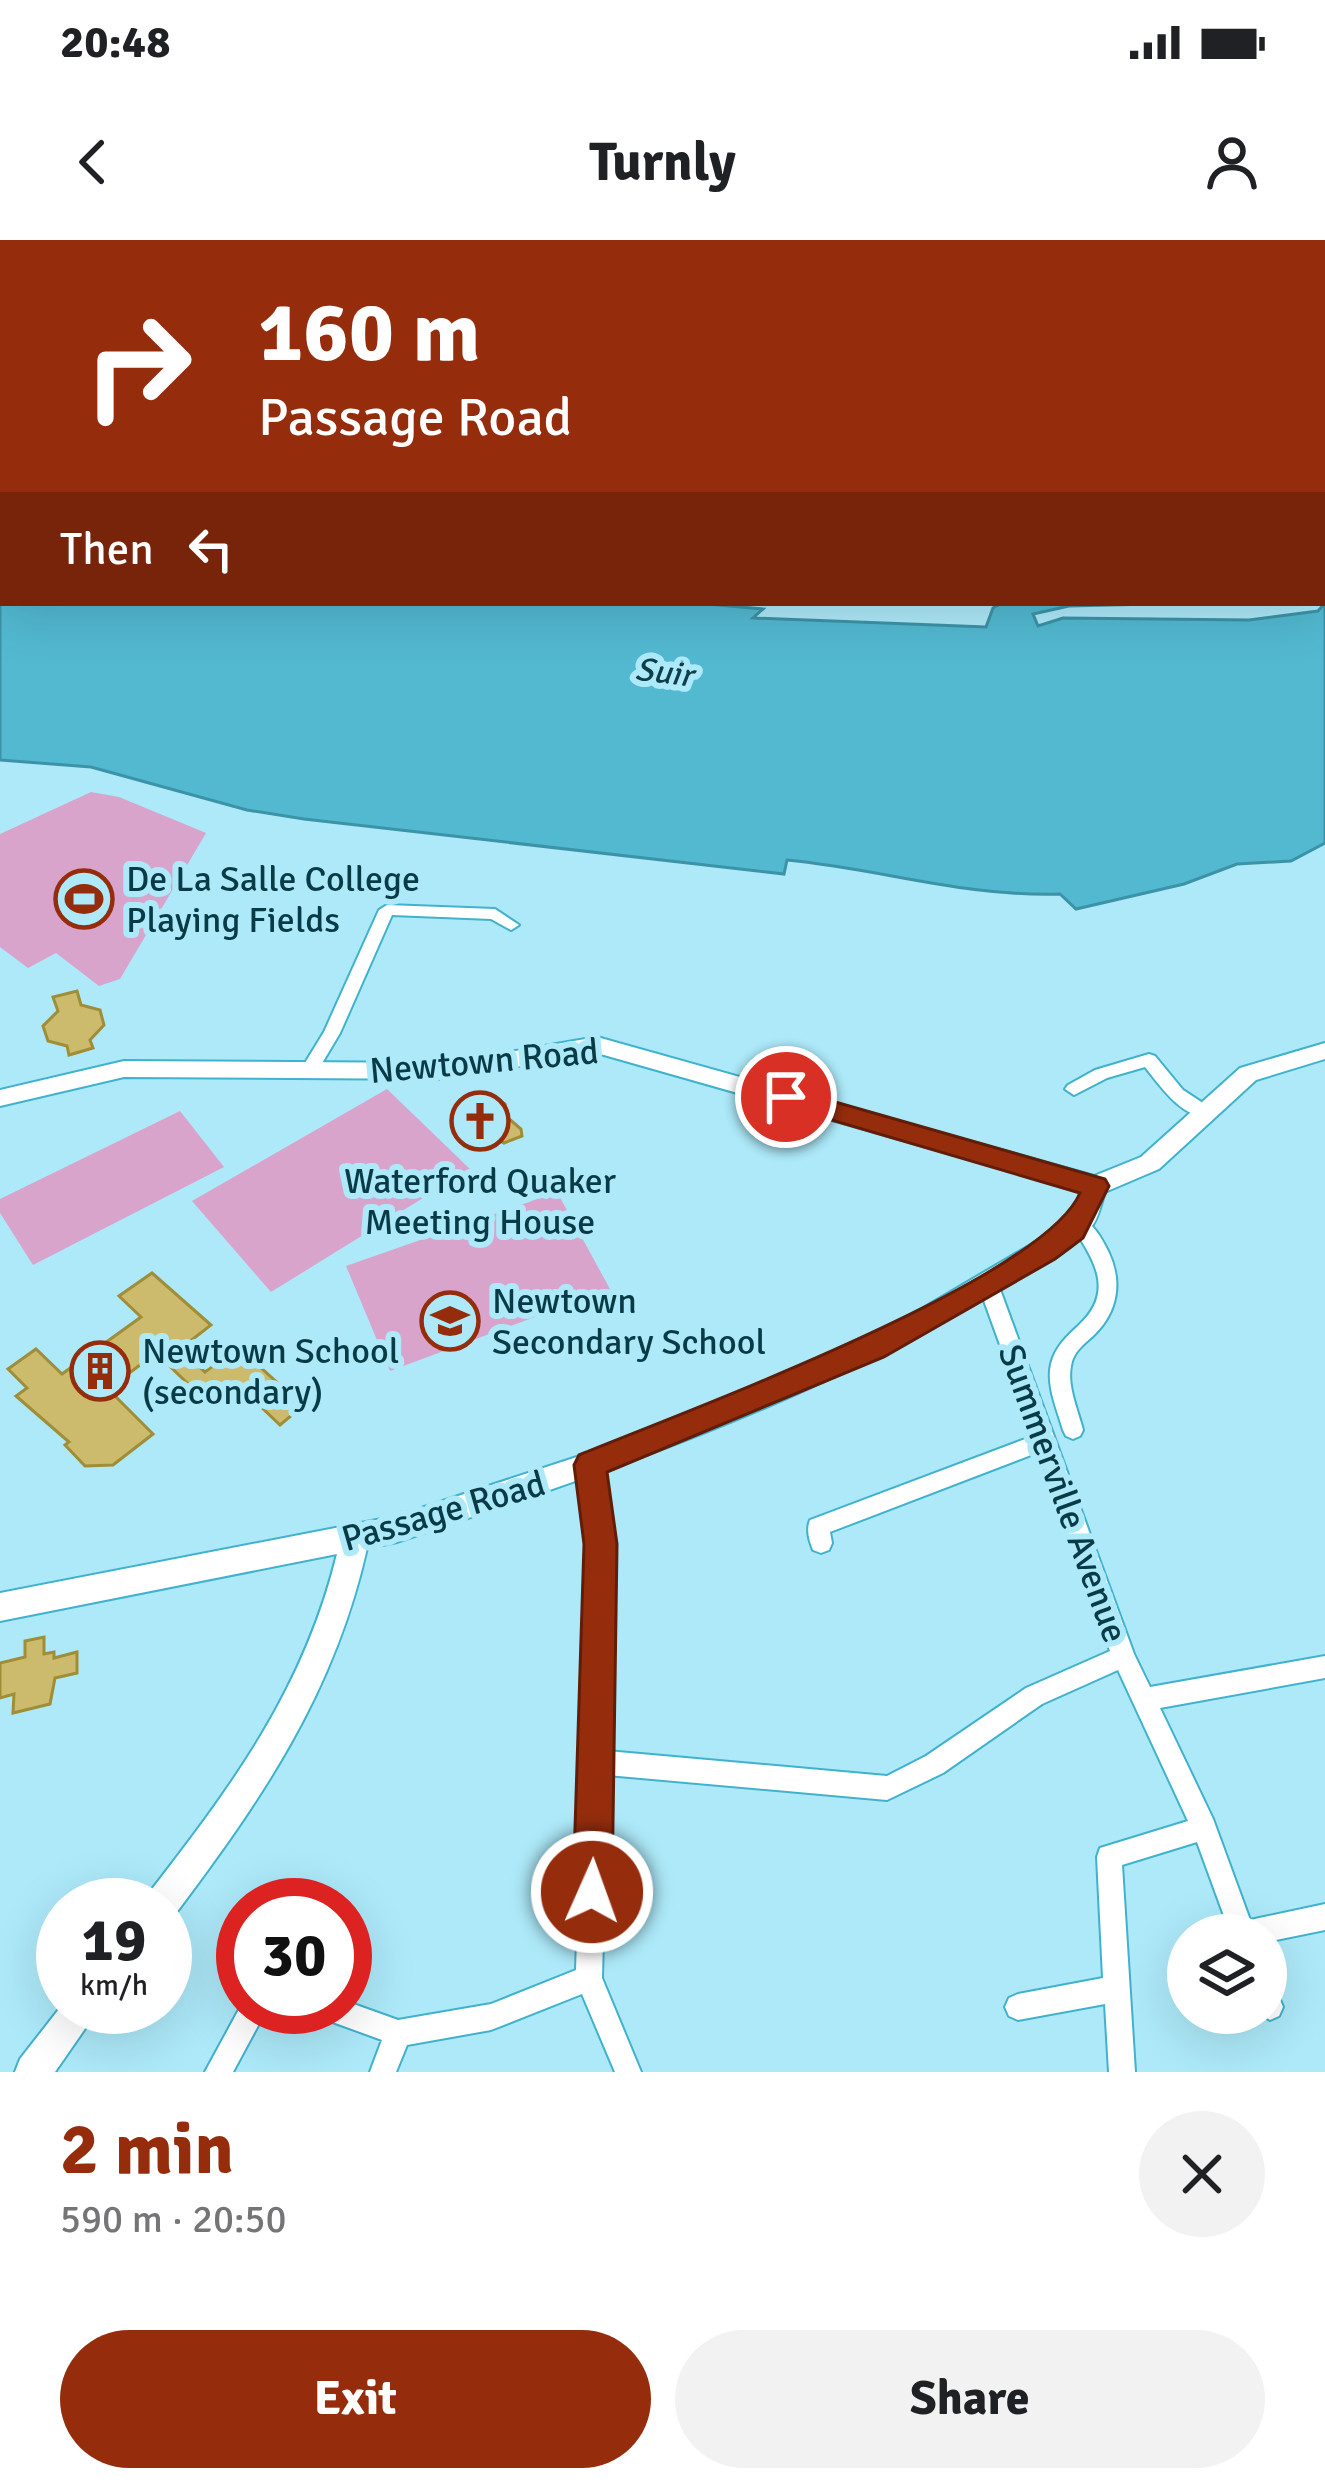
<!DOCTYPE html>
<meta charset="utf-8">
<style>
:root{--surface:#fff;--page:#f2f2f2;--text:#202124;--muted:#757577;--accent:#952d0d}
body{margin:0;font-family:Signika,sans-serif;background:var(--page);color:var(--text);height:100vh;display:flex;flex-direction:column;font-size:45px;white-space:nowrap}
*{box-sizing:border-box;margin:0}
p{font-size:39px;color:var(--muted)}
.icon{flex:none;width:66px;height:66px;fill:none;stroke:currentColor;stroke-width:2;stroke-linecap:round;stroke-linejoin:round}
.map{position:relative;height:1832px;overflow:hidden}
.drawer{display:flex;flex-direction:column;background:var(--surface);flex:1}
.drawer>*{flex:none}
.top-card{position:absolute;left:0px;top:0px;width:1326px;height:366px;box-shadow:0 12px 48px #0002;background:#952d0d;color:#fff;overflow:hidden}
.buttons{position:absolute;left:1167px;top:1674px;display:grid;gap:24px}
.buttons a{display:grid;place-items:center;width:120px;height:120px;border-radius:50%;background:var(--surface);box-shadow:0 12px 48px #0002;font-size:60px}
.speed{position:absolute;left:36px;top:1638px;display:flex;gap:24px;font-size:60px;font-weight:700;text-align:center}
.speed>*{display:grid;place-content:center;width:156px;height:156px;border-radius:50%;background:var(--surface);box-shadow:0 12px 48px #0002;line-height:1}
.speed small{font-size:30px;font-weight:400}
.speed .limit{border:18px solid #d22;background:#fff;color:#111}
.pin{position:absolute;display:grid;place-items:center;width:102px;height:102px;color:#fff;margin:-51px;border:6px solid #fff;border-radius:50%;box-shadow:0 3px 12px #0007}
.me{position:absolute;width:132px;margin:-66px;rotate:2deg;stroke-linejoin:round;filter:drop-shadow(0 0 9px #0008)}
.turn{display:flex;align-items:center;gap:42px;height:252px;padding:0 60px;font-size:54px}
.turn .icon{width:156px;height:156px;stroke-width:2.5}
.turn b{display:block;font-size:84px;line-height:102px}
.then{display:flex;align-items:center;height:114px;padding:0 60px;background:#0003;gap:24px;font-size:45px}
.round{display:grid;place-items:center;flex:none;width:126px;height:126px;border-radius:63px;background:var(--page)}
.headline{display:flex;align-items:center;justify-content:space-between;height:204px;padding:0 60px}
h1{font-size:72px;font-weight:700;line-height:90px;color:var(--accent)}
.cta{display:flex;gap:24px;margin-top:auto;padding:24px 60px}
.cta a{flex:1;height:138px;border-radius:72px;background:var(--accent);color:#fff;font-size:48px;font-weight:700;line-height:138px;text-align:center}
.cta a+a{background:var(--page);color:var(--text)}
.status{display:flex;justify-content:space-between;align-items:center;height:84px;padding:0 60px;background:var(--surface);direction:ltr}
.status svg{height:33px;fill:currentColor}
header{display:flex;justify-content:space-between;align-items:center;height:156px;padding:0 60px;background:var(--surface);font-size:54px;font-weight:700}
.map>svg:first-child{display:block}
.green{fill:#d9a4cb}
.water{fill:#52b9d1;stroke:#3c93a7;stroke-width:3}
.building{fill:#cdbb6d;stroke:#a08d37;stroke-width:3}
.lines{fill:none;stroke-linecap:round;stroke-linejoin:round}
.minor-casing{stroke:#40b2cd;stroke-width:4}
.major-casing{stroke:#40b2cd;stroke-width:4}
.minor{fill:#fff;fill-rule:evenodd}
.major{fill:#fff;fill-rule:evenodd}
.route{fill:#952d0d;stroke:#611d08;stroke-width:3}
.labels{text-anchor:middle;stroke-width:12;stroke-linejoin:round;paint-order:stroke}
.far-water-label{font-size:33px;font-style:italic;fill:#0f3e48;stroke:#ade9f9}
.poi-label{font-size:36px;fill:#083b46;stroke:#ade9f9;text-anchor:start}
.street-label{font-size:36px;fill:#083b46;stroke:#ade9f9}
</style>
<div class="status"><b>20:48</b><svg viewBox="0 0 49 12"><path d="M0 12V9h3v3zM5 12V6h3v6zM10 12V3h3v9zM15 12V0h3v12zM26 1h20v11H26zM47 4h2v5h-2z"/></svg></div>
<header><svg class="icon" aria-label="back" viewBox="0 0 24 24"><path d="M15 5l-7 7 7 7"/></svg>Turnly<svg class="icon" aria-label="person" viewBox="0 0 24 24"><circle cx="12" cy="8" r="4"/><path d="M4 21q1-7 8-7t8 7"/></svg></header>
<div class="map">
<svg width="1325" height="1832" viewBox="0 0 1325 1832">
<rect width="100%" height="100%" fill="#ade9f9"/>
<!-- green -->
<g class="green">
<polygon points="91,552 119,557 206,593 120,739 99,746 56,713 28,728 0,707 0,594"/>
<polygon points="387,849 470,929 271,1052 192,961"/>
<polygon points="180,871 224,927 33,1025 0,973 0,959"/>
<polygon points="557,952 610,1049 390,1131 346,1026"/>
</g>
<!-- water -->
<path class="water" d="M 0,285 L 3,363 L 695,363 L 763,369 L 753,378 L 986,387 L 993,368 L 1002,363 L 1193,363 L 1069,366 L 1033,374 L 1038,386 L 1063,378 L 1249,380 L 1318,371 L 1325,363 L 1325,603 L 1291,621 L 1237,624 L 1184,644 L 1076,669 L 1060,654 C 963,657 882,629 787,620 L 784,634 L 304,579 L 247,570 L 91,527 L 0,520 Z"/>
<!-- building -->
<g class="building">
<polygon points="77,751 81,765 100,770 104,785 90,800 93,808 69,815 67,806 48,801 43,786 58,771 53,757"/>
<polygon points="497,859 505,864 508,878 521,889 522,896 504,903 488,894 467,898 458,893 458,886 464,879 473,879 488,860"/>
<polygon points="152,1033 211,1085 180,1109 205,1132 238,1107 303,1166 280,1185 236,1143 209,1164 156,1113 108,1149 153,1194 113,1225 85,1226 65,1205 69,1202 16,1156 27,1148 8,1129 36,1109 62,1134 141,1077 119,1056"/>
<polygon points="44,1397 44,1414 54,1412 54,1418 77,1412 77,1433 55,1438 50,1464 13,1473 14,1454 0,1458 0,1423 25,1417 25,1401"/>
</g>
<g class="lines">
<defs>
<g id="minor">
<polygon points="0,100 3,101 3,107 0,106"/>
<rect x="0" y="126" width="3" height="6"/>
<polygon points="387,665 495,669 519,685 511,690 491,679 392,675 340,793 315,835 303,835 300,831 324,792 379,670"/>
<path d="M 1149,814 L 1155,816 L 1183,850 L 1209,867 L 1212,872 L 1209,877 C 1182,878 1161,847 1145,827 L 1107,838 L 1074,855 L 1065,849 L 1068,845 L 1095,830 Z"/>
<path d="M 1079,976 C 1093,983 1101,997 1108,1011 C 1123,1042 1118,1072 1093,1096 C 1083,1105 1073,1112 1071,1126 C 1067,1147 1078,1170 1083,1190 L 1080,1196 L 1073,1199 L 1066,1196 L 1063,1190 C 1057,1169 1046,1145 1051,1124 C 1055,1107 1067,1096 1079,1085 C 1117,1050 1092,1017 1070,983 L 1072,978 Z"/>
<path d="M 988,1036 L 995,1039 L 998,1044 L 1134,1414 L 1150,1447 L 1325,1416 L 1325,1438 L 1160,1468 L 1213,1579 L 1250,1680 L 1325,1664 L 1325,1690 L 1266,1702 L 1266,1695 L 1231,1695 L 1197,1602 L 1122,1625 L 1135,1832 L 1109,1832 L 1105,1764 L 1018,1780 L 1009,1776 L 1005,1767 L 1009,1758 L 1018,1754 L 1103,1738 L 1097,1617 L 1100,1608 L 1188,1581 L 1118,1430 L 1042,1464 L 943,1533 L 887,1560 L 607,1535 L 602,1738 L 641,1832 L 615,1832 L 582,1754 L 491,1790 L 407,1805 L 396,1832 L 370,1832 L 382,1800 L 316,1776 L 312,1767 L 345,1767 L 345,1761 L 398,1780 L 491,1764 L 576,1730 L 590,1303 L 580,1225 L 583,1218 L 590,1216 L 597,1218 L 600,1225 L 612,1303 L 607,1511 L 887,1536 L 926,1516 L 1026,1448 L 1110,1411 L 1039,1212 L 830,1292 L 832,1303 L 829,1310 L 821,1313 L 813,1310 C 809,1300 806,1290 810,1280 L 1033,1196 L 978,1044 L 981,1039 Z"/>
<polygon points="1266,1744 1275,1748 1283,1767 1279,1776 1270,1780 1259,1773 1266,1773"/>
<polygon points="243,1762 243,1767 268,1767 233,1832 205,1832"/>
</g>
<g id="major">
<path d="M 597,797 L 1094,936 L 1141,917 L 1240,828 L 1325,803 L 1325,819 L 1256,840 L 1159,929 L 1105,952 C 1101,963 1099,977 1092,986 C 1069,1016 1025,1033 994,1052 C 808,1164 602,1233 397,1302 L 367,1308 C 334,1454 262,1559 173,1677 L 165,1680 L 165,1665 L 144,1665 L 149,1653 C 233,1545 304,1449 337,1314 L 0,1381 L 0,1353 L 397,1276 L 586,1214 L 813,1125 L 925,1067 L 1051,993 L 1073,974 L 1081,951 L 597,813 L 445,839 L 124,837 L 0,866 L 0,850 L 124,821 L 445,823 Z"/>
<polygon points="63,1764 100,1767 55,1832 15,1832 20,1819"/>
</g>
</defs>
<!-- minor casing -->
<use href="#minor" class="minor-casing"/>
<!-- major casing -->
<use href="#major" class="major-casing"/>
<!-- minor -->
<use href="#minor" class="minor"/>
<!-- major -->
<use href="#major" class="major"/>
</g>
<!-- route -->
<path class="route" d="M 786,848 L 1105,939 L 1109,946 L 1083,998 L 1055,1019 L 884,1117 L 607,1232 L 617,1304 L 612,1652 L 606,1665 L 592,1671 L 579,1665 L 573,1652 L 584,1304 L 574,1225 L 579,1215 C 678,1174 1042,1041 1080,953 L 777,864 L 773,857 L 777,851 Z"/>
<!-- icons -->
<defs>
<symbol id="stadium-ring" viewBox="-11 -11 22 22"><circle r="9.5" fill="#ade9f9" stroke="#952d0d" stroke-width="1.5"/><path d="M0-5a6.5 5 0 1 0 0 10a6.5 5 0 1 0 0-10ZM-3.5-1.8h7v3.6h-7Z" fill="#952d0d"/></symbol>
<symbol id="church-ring" viewBox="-11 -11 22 22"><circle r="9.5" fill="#ade9f9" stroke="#952d0d" stroke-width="1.5"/><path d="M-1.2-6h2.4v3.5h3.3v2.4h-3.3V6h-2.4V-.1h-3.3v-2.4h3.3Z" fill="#952d0d"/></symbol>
<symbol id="school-ring" viewBox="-11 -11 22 22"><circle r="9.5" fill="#ade9f9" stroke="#952d0d" stroke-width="1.5"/><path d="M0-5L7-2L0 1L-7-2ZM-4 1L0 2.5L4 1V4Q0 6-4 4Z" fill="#952d0d"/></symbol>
<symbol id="building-ring" viewBox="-11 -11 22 22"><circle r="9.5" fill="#ade9f9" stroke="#952d0d" stroke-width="1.5"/><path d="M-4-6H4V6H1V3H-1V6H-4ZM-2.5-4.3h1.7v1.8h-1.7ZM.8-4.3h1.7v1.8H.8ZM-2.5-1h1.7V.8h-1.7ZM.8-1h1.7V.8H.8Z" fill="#952d0d"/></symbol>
</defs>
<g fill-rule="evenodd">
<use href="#stadium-ring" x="51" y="626" width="66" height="66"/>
<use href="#church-ring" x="447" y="848" width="66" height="66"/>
<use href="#school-ring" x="417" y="1048" width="66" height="66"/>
<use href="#building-ring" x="67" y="1098" width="66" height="66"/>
</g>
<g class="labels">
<!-- far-water labels -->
<g class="far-water-label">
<text transform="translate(664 431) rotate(7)" y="12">Suir</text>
</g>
<!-- poi labels -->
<g class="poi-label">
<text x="126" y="651">De La Salle College<tspan x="126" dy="41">Playing Fields</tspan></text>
<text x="480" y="953" text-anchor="middle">Waterford Quaker<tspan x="480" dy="41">Meeting House</tspan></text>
<text x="492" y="1073">Newtown<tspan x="492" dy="41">Secondary School</tspan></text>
<text x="142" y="1123">Newtown School<tspan x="142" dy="41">(secondary)</tspan></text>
</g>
<!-- street labels -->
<g class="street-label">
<text transform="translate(484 820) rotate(-5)" y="13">Newtown Road</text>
<text transform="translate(1064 1253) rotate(70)" y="13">Summerville Avenue</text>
<text transform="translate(443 1270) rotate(-16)" y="13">Passage Road</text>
</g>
</g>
</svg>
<div class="buttons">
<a><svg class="icon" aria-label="layers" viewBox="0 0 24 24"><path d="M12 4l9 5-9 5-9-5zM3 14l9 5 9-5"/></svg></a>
</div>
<div class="speed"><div>19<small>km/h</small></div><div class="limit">30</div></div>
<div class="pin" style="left:786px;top:857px;background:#d93025"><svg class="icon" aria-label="arrive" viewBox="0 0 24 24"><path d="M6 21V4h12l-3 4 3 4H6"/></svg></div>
<svg class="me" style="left:592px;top:1652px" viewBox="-20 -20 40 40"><circle r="17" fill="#952d0d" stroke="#fff" stroke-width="3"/><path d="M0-11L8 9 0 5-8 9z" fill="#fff"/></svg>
<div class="top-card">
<div class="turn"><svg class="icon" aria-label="right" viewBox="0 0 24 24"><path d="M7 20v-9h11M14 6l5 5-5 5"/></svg><div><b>160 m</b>Passage Road</div></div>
<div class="then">Then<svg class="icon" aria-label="left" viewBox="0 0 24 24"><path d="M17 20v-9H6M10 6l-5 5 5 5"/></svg></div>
</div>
</div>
<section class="drawer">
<div class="headline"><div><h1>2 min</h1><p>590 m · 20:50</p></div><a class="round"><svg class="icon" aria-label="close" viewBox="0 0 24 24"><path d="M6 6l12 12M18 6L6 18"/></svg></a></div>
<div class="cta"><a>Exit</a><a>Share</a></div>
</section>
